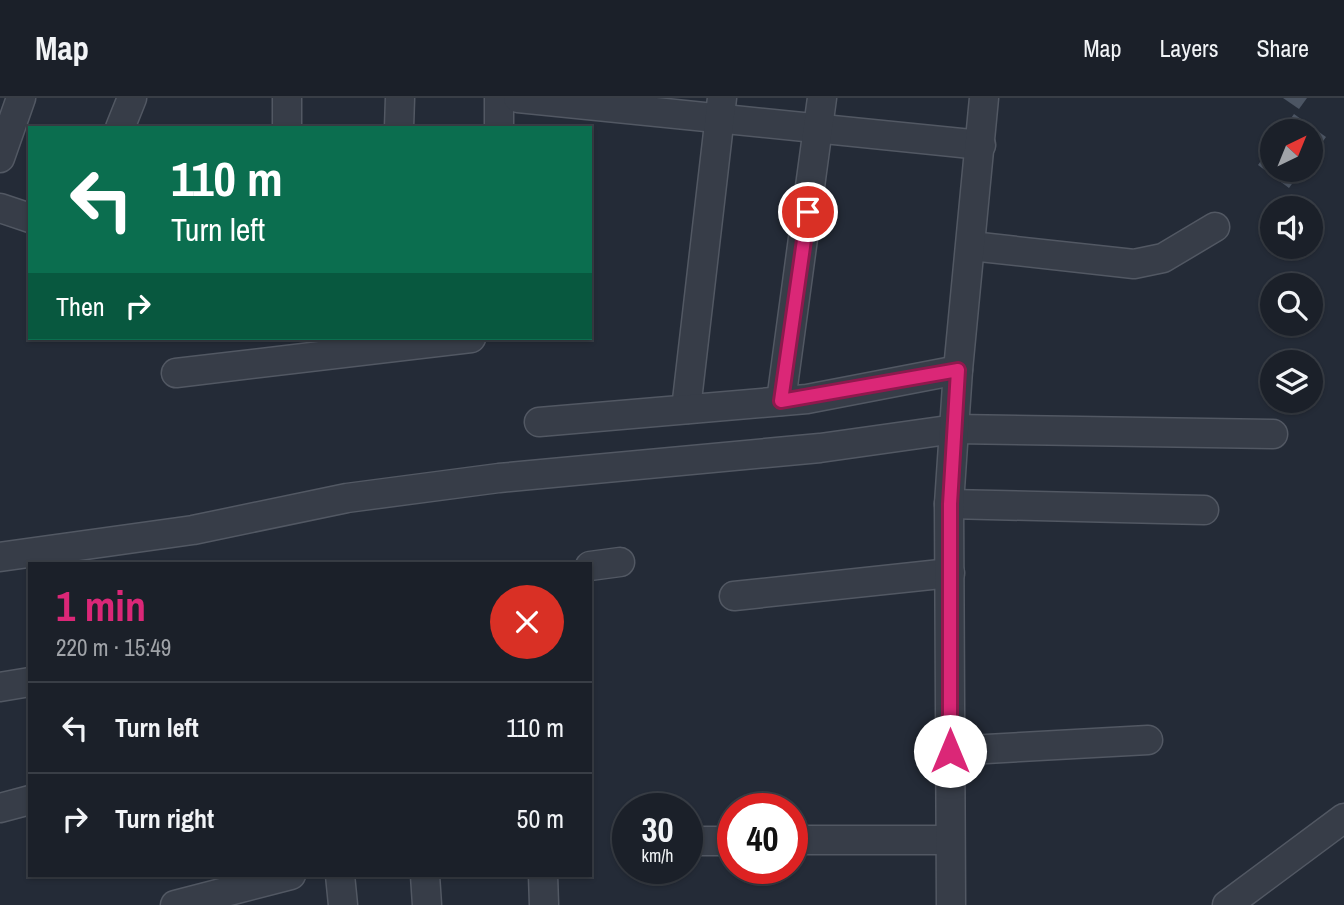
<!DOCTYPE html>
<meta charset="utf-8">
<style>
:root{--surface:#1b2029;--page:#242831;--text:#f1f3f6;--muted:#a0a3a8;--line:#393e46;--accent:#db2777}
body{margin:0;font-family:"Archivo Narrow",sans-serif;background:var(--page);color:var(--text);height:100vh;display:flex;flex-direction:column;font-size:26px;white-space:nowrap}
*{box-sizing:border-box;margin:0}
p{font-size:23px;color:var(--muted)}
.icon{flex:none;width:38px;height:38px;fill:none;stroke:currentColor;stroke-width:2;stroke-linecap:round;stroke-linejoin:round}
.map{position:relative;flex:1;overflow:hidden}
.drawer{position:absolute;left:28px;top:464px;width:564px;height:315px;display:flex;flex-direction:column;background:var(--surface);border-radius:0px;box-shadow:0 2px 5px #0004,0 0 0 2px var(--line)}
.drawer>*{flex:none}
.top-card{position:absolute;left:28px;top:28px;width:564px;height:214px;border-radius:0px;box-shadow:0 2px 5px #0004,0 0 0 2px var(--line);background:#0b6e4f;color:#fff;overflow:hidden}
.needle{width:46px;rotate:43deg}
.tools{position:absolute;left:1260px;top:21px;display:grid;gap:14px}
.tools a{display:grid;place-items:center;width:63px;height:63px;border-radius:50%;background:var(--surface);box-shadow:0 2px 5px #0004,0 0 0 2px var(--line);font-size:35px}
.speed{position:absolute;left:612px;top:695px;display:flex;gap:14px;font-size:35px;font-weight:700;text-align:center}
.speed>*{display:grid;place-content:center;width:91px;height:91px;border-radius:50%;background:var(--surface);box-shadow:0 2px 5px #0004,0 0 0 2px var(--line);line-height:1}
.speed small{font-size:18px;font-weight:400}
.speed .limit{border:10px solid #d22;background:#fff;color:#111}
.pin{position:absolute;display:grid;place-items:center;width:60px;height:60px;color:#fff;margin:-30px;border:4px solid #fff;border-radius:50%;box-shadow:0 2px 7px #0007}
.me{position:absolute;width:77px;margin:-38px;rotate:0deg;stroke-linejoin:round;filter:drop-shadow(0 0 5px #0008)}
.turn{display:flex;align-items:center;gap:24px;height:147px;padding:0 28px;font-size:32px}
.turn .icon{width:91px;height:91px;stroke-width:2.5}
.turn b{display:block;font-size:49px;line-height:60px}
.then{display:flex;align-items:center;height:66px;padding:0 28px;background:#0003;gap:14px;font-size:26px}
.round{display:grid;place-items:center;flex:none;width:74px;height:74px;border-radius:37px;background:var(--page)}
.overview{display:flex;align-items:center;justify-content:space-between;height:119px;padding:0 28px}
h1{font-size:42px;font-weight:700;line-height:52px;color:var(--accent)}
ul{padding:0;list-style:none}
li{display:flex;align-items:center;gap:21px;height:91px;padding:0 28px;border-top:2px solid var(--line)}
li div{flex:1}
li b{display:block;font-size:26px}
li em{font-style:normal}
header{display:flex;align-items:center;gap:42px;box-sizing:border-box;height:98px;padding:0 35px;background:var(--surface);border-bottom:2px solid var(--line)}
header strong{font-size:33px}
nav{display:flex;gap:38px;margin-inline-start:auto;font-size:24px}
.map>svg:first-child{display:block}
.building{fill:#4c5563}
.lines{fill:none;stroke-linecap:round;stroke-linejoin:round}
.minor-casing{stroke:#525863;stroke-width:31}
.minor{stroke:#373d48;stroke-width:28}
.route-casing{stroke:#8e194d;stroke-width:18}
.route{stroke:#db2777;stroke-width:12}
</style>
<header>
<strong>Map</strong>
<nav><a>Map</a><a>Layers</a><a>Share</a></nav>
</header>
<div class="map">
<svg width="1344" height="807" viewBox="0 0 1344 807">
<rect width="100%" height="100%" fill="#242b37"/>
<!-- building -->
<g class="building">
<polygon points="1283,0 1307,0 1299,11"/>
<polygon points="1294,16 1326,39 1311,60 1311,33 1282,33"/>
<polygon points="1272,47 1272,72 1302,72 1289,90 1258,67"/>
</g>
<g class="lines">
<defs>
<g id="minor">
<polyline points="287,0 287,30"/>
<polyline points="499,0 499,30"/>
<polyline points="518,0 981,47"/>
<polyline points="120,30 132,0"/>
<polyline points="399,30 400,0"/>
<polyline points="0,60 21,0"/>
<polyline points="0,110 30,120"/>
<polyline points="971,148 1134,166 1163,160 1215,129"/>
<polyline points="176,275 471,240"/>
<polyline points="781,303 822,0"/>
<polyline points="686,311 722,0"/>
<polyline points="539,324 807,301 958,272"/>
<polyline points="949,406 1204,412"/>
<polyline points="0,459 193,432 347,400 499,380 820,350 955,331 1273,336"/>
<polyline points="590,468 620,464"/>
<polyline points="734,498 950,475"/>
<polyline points="0,589 30,584"/>
<polyline points="950,653 1148,642"/>
<polyline points="0,710 30,702"/>
<polyline points="793,742 950,742"/>
<polyline points="688,743 733,743"/>
<polyline points="340,777 343,807"/>
<polyline points="425,777 427,807"/>
<polyline points="543,777 544,807"/>
<polyline points="175,807 291,777"/>
<polyline points="951,807 949,406 958,272 984,0"/>
<polyline points="1227,807 1344,720"/>
</g>
</defs>
<!-- minor casing -->
<use href="#minor" class="minor-casing"/>
<!-- minor -->
<use href="#minor" class="minor"/>
</g>
<g class="lines">
<defs>
<polyline id="route" points="808,114 781,303 958,272 950,406 950,653"/>
</defs>
<!-- route casing -->
<use href="#route" class="route-casing"/>
<!-- route -->
<use href="#route" class="route"/>
</g>
</svg>
<div class="tools">
<a><svg class="needle" viewBox="-14 -14 28 28"><path d="M0-13l5 13h-10z" fill="#e53935"/><path d="M0 13l5-13h-10z" fill="#a0a3a8"/></svg></a>
<a><svg class="icon" aria-label="sound" viewBox="0 0 24 24"><path d="M4 9h4l5-4v14l-5-4H4zM17 9q2 3 0 6"/></svg></a>
<a><svg class="icon" aria-label="search" viewBox="0 0 24 24"><circle cx="10" cy="10" r="6"/><path d="M15 15l6 6"/></svg></a>
<a><svg class="icon" aria-label="layers" viewBox="0 0 24 24"><path d="M12 4l9 5-9 5-9-5zM3 14l9 5 9-5"/></svg></a>
</div>
<div class="speed"><div>30<small>km/h</small></div><div class="limit">40</div></div>
<div class="pin" style="left:808px;top:114px;background:#d93025"><svg class="icon" aria-label="arrive" viewBox="0 0 24 24"><path d="M6 21V4h12l-3 4 3 4H6"/></svg></div>
<svg class="me" style="left:950px;top:653px" viewBox="-20 -20 40 40"><circle r="19" fill="#fff"/><path d="M0-13L10 11 0 6-10 11z" fill="#db2777"/></svg>
<div class="top-card">
<div class="turn"><svg class="icon" aria-label="left" viewBox="0 0 24 24"><path d="M17 20v-9H6M10 6l-5 5 5 5"/></svg><div><b>110 m</b>Turn left</div></div>
<div class="then">Then<svg class="icon" aria-label="right" viewBox="0 0 24 24"><path d="M7 20v-9h11M14 6l5 5-5 5"/></svg></div>
</div>
<section class="drawer">
<div class="overview"><div><h1>1 min</h1><p>220 m · 15:49</p></div><a class="round" style="background:#d93025;color:#fff"><svg class="icon" aria-label="close" viewBox="0 0 24 24"><path d="M6 6l12 12M18 6L6 18"/></svg></a></div>
<ul>
<li><svg class="icon" aria-label="left" viewBox="0 0 24 24"><path d="M17 20v-9H6M10 6l-5 5 5 5"/></svg><div><b>Turn left</b></div><em>110 m</em></li>
<li><svg class="icon" aria-label="right" viewBox="0 0 24 24"><path d="M7 20v-9h11M14 6l5 5-5 5"/></svg><div><b>Turn right</b></div><em>50 m</em></li>
</ul>
</section>
</div>
